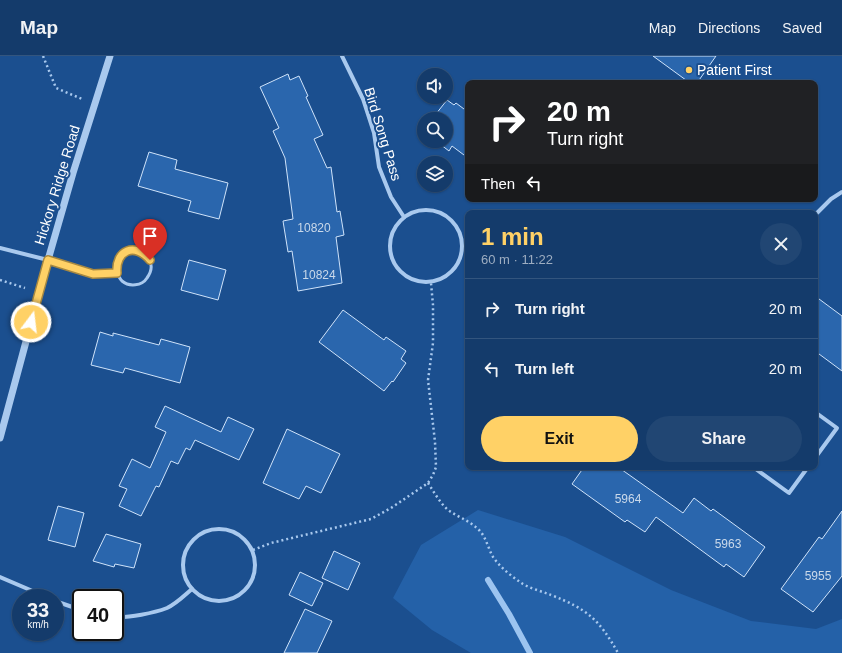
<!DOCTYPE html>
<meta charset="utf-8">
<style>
:root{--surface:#143b6b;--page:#214673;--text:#f1f3f6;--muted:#9dadc1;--line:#33557e;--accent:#ffd166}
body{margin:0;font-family:Helvetica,sans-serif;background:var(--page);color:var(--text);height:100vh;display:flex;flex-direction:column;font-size:15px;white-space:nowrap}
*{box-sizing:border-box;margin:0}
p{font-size:13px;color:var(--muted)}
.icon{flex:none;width:22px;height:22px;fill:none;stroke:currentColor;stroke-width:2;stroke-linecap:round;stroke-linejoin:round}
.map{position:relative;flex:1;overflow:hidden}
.side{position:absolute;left:465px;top:154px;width:353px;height:260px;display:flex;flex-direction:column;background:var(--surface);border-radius:8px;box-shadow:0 1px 3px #0004,0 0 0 1px var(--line)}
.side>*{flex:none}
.banner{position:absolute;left:465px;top:24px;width:353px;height:122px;border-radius:8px;box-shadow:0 1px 3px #0004,0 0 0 1px var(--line);background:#202124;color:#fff;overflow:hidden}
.buttons{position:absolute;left:417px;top:12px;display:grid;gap:8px}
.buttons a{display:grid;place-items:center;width:36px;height:36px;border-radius:50%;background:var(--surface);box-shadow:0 1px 3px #0004,0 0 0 1px var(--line);font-size:20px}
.speed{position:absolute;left:12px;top:533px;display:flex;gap:8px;font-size:20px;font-weight:700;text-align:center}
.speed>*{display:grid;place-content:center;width:52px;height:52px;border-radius:50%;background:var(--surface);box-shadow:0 1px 3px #0004,0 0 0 1px var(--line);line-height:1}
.speed small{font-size:10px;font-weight:400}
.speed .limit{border:2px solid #111;border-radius:6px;background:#fff;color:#111}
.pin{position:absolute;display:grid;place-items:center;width:34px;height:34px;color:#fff;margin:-41px -17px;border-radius:50% 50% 50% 0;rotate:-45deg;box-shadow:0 0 4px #0007}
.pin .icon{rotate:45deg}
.me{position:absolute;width:44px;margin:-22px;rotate:15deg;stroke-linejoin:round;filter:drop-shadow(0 0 3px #0008)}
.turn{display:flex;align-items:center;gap:14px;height:84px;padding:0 16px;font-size:18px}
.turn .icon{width:52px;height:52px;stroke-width:2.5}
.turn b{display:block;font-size:28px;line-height:34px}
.then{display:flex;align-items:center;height:38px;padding:0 16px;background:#0003;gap:8px;font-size:15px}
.round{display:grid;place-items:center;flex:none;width:42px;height:42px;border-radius:21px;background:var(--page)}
.head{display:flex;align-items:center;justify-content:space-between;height:68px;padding:0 16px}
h1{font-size:24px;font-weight:800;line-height:30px;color:var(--accent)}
.button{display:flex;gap:8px;margin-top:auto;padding:8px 16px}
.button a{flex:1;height:46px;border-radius:24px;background:var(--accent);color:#111;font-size:16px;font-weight:800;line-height:46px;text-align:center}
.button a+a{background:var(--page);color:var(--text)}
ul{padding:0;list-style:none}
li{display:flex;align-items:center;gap:12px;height:60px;padding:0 16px;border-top:1px solid var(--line)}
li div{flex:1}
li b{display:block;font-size:15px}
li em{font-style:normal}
header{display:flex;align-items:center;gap:24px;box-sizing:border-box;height:56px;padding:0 20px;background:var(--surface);border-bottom:1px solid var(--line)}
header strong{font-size:19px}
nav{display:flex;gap:22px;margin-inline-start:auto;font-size:14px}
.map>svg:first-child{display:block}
.green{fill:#2461a8}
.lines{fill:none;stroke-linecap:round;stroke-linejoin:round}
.stream{stroke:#9cc4f0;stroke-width:6}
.building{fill:#2a66ad;stroke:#cfe3fa}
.path{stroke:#a9c9ee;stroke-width:2.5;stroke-dasharray:2 3;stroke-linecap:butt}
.service{stroke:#a9c9ee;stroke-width:3}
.minor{stroke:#a9c9ee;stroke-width:4}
.tertiary{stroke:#a9c9ee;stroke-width:7}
.route-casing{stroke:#a68842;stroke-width:10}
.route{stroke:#ffd166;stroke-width:7}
.poi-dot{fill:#ffd166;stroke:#1b4f8f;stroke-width:1.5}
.labels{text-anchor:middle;stroke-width:4;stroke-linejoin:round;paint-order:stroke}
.number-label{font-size:12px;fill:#cad9ea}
.poi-label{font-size:14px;fill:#fff;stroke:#1b4f8f;text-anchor:start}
.street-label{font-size:14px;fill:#fff;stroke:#1b4f8f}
</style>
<header>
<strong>Map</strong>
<nav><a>Map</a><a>Directions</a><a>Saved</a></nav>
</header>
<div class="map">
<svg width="842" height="597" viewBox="0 0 842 597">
<rect width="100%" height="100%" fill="#1b4f8f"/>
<!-- green -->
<polygon class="green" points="478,454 565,481 671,534 751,565 816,573 842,563 842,597 471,597 432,574 393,542 421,489"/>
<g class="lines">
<!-- stream -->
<polyline class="stream" points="488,524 509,558 530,597"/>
</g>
<!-- building -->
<g class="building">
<polygon points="653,0 716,0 697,27 690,27"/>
<polygon points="288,18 290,24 299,20 308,40 306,41 323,79 314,83 327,112 331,111 337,156 340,155 344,179 336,181 342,227 298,235 292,195 288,196 283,165 293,163 285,102 273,75 279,72 260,31"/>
<polygon points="447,44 454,49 456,47 468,56 468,102 452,90 449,95 436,85 446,85 446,63 432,63"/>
<polygon points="149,96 177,104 175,113 228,127 219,163 188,155 191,145 138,130"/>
<polygon points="189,204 226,214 218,244 181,234"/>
<polygon points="815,240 842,260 842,315 815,295"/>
<polygon points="343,254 384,284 386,281 406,295 401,303 406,307 393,326 392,325 384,335 319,286"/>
<polygon points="100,276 113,280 113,277 159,289 161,283 190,291 180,327 125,312 123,317 91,309"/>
<polygon points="165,350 221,376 228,361 254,373 239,404 195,384 190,394 186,392 178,408 171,405 159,431 156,430 141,460 119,450 127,433 119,430 132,403 150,412 166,376 155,371"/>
<polygon points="287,373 340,398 321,437 306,430 299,443 263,427"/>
<polygon points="584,411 618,411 683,457 694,442 711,455 713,453 765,491 744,521 726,508 724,511 656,461 645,476 627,464 625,466 572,428"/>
<polygon points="58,450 84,457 75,491 48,484"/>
<polygon points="842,455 842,520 813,556 781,533 819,481 822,483"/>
<polygon points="106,478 141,488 134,512 115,508 114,511 93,505"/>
<polygon points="334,495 360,507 348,534 322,522"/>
<polygon points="300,516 323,527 312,550 289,539"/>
<polygon points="305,553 332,565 317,597 284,597"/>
</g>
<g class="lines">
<!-- path -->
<g class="path">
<polyline points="43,0 56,32 82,43"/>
<polyline points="0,224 25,232"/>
<path d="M 428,427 C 434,436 440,447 448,454 C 458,461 470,465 479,474 C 486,481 488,492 493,501 C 500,511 510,519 520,526 C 528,532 541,535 551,539 C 587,553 599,563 618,597"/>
<polyline points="253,494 271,487 371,463 391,452 428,427 433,419 436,411 435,386 428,324 433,287 433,249 431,227"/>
</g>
<!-- service -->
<path class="service" d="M 48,204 L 93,218 L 117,217 C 118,219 120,223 122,225 C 129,231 142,230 147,222 C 166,196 113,177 117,217"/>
<!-- minor -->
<g class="minor">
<polyline points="342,0 363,43 374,77 379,111 391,141 404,161"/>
<circle cx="426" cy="190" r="36"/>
<polyline points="815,159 831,143 842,136"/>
<polyline points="0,192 48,204"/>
<polyline points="815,356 837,372 815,402"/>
<polyline points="753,411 789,437 808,411"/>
<circle cx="219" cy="509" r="36"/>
<polyline points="0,521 49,542"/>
<polyline points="55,545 81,554"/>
<path d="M 115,561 C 129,562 154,557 167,552 C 176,548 185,539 192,533"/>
</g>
<!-- tertiary -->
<polyline class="tertiary" points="0,382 48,204 73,117 110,0"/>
</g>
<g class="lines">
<defs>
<path id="route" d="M 31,266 L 48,204 L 93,218 L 117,217 C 115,194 135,186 150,204"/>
</defs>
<!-- route casing -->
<use href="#route" class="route-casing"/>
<!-- route -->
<use href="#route" class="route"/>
</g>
<!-- markers -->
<circle class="poi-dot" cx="689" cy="14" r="4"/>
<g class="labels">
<!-- number labels -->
<g class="number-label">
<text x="314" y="176">10820</text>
<text x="319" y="223">10824</text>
<text x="628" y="447">5964</text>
<text x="728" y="492">5963</text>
<text x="818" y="524">5955</text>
</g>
<!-- poi labels -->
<g class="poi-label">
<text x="697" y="19">Patient First</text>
</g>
<!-- street labels -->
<g class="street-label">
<text transform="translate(383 78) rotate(73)" y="5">Bird Song Pass</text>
<text transform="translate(57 129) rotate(-73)" y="5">Hickory Ridge Road</text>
</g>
</g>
</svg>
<div class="buttons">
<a><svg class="icon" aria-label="sound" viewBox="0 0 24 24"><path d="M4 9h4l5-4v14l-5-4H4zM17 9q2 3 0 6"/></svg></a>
<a><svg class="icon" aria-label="search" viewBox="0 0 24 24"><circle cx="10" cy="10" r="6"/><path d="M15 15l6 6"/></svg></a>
<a><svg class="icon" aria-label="layers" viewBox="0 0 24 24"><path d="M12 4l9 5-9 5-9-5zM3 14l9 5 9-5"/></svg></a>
</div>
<div class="speed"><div>33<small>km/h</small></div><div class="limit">40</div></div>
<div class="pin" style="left:150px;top:204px;background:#d93025"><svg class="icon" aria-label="arrive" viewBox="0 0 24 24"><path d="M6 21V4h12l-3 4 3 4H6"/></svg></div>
<svg class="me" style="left:31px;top:266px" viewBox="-20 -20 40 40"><circle r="17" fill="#ffd166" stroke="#fff" stroke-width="3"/><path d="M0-11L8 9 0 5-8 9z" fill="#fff"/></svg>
<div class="banner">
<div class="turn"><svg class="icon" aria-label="right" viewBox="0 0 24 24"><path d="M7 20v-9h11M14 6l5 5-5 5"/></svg><div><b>20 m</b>Turn right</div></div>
<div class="then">Then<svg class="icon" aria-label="left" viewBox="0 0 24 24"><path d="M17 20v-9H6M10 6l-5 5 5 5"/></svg></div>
</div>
<section class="side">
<div class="head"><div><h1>1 min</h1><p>60 m · 11:22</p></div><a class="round"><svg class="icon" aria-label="close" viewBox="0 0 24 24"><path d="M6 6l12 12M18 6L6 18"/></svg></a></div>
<ul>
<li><svg class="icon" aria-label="right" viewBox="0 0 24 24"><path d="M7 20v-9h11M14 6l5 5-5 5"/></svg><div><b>Turn right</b></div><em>20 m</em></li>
<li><svg class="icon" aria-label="left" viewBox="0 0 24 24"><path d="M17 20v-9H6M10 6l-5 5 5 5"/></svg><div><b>Turn left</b></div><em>20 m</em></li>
</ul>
<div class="button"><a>Exit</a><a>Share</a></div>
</section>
</div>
